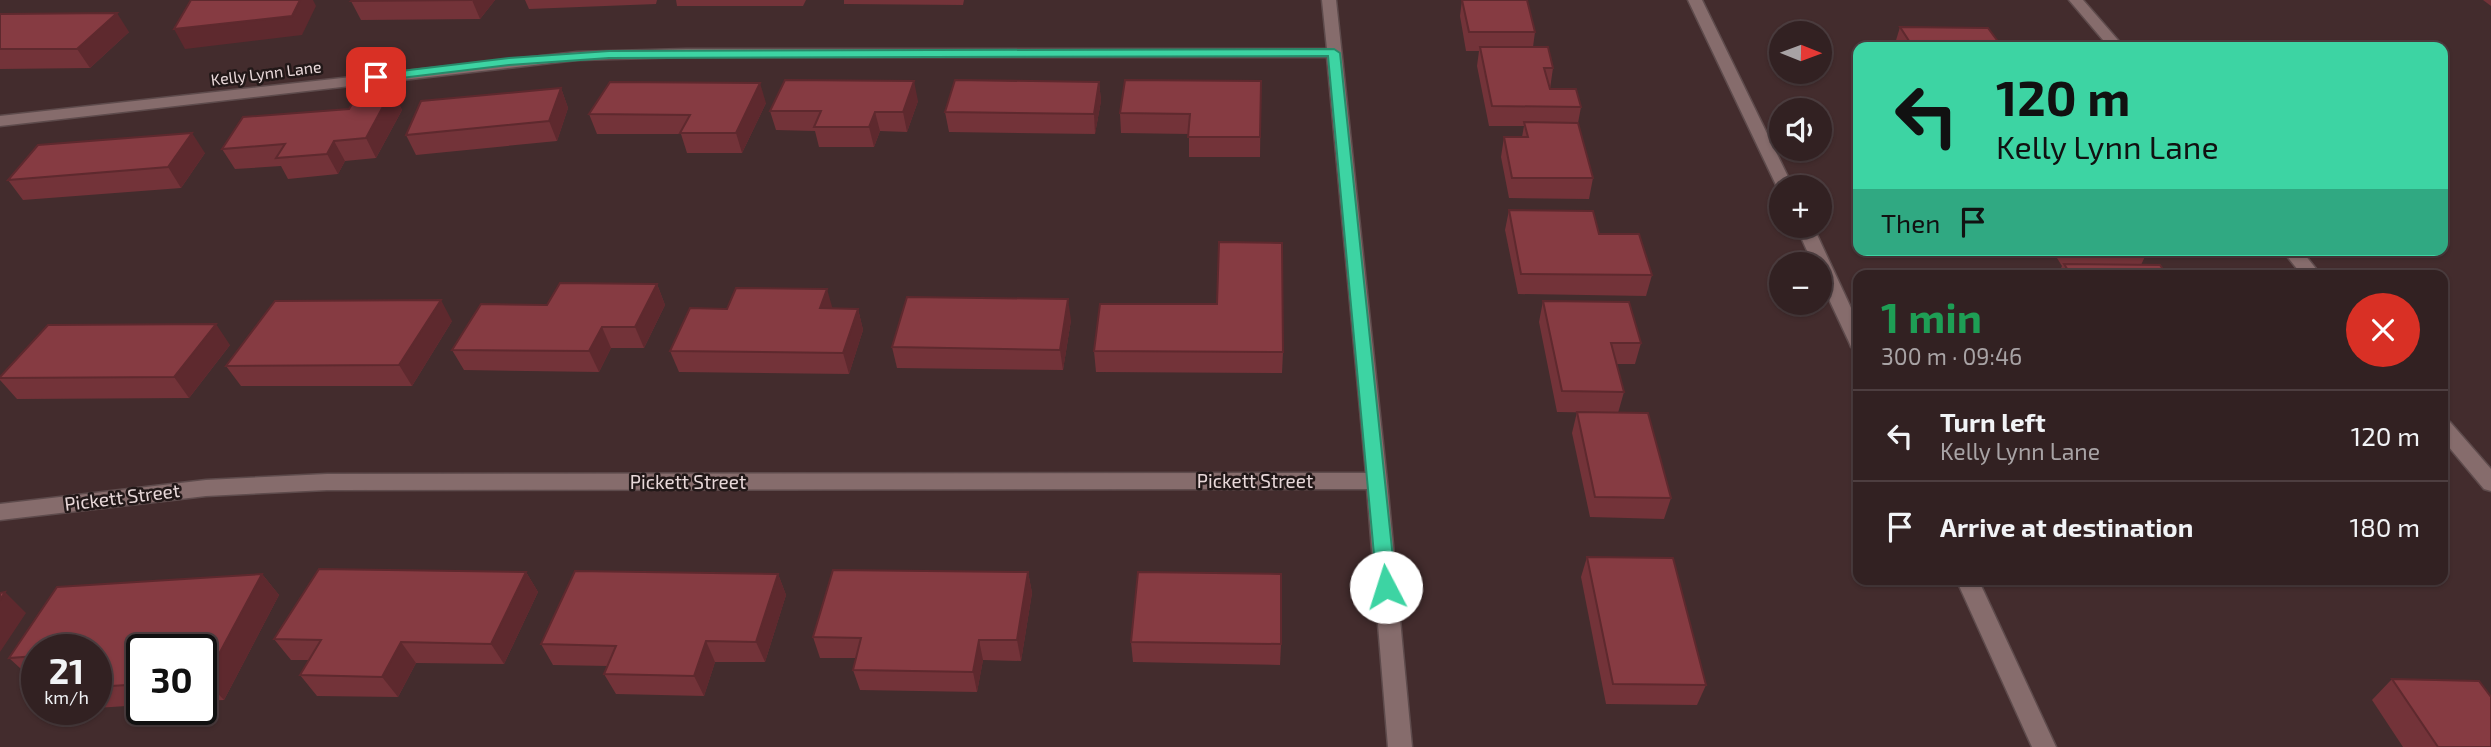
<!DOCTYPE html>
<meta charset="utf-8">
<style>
:root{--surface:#322122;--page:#3a292a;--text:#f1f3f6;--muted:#a8a3a5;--line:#4d3e40}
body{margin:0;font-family:"Exo 2",sans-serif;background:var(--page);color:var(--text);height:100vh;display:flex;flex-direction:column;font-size:26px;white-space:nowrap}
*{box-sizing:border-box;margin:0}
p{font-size:23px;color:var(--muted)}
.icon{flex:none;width:38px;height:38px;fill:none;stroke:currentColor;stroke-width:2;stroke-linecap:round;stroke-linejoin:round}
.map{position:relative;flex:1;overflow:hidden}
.details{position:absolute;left:1853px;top:270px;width:595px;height:315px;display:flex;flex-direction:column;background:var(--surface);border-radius:14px;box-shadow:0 2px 5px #0004,0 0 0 2px var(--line)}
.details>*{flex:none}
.top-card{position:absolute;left:1853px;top:42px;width:595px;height:214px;border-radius:14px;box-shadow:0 2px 5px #0004,0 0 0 2px var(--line);background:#3dd4a3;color:#111;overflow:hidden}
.needle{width:46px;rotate:91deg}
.buttons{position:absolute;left:1769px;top:21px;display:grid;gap:14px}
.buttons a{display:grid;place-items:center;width:63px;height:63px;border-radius:50%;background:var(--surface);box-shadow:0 2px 5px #0004,0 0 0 2px var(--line);font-size:35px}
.speed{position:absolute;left:21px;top:634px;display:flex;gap:14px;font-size:35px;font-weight:700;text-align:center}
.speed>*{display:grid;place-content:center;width:91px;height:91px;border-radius:50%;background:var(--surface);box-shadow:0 2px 5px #0004,0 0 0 2px var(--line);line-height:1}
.speed small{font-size:18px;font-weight:400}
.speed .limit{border:4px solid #111;border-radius:10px;background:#fff;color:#111}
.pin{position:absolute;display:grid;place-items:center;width:60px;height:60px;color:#fff;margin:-30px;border-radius:14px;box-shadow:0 4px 10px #0006}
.me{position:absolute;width:77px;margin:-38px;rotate:355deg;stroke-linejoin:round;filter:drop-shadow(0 0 5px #0008)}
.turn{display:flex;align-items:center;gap:24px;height:147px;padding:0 28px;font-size:32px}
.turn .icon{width:91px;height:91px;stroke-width:2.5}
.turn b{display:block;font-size:49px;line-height:60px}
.then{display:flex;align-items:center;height:66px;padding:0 28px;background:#0003;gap:14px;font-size:26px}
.round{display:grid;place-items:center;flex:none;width:74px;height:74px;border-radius:37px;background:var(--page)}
.headline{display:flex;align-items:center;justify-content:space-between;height:119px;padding:0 28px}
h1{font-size:42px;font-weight:700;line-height:52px;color:#1e9e55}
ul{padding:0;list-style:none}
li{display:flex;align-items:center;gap:21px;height:91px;padding:0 28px;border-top:2px solid var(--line)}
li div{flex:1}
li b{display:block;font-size:26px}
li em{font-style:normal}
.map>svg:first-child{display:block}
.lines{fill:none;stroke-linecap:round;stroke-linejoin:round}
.service-casing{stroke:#5e4b4c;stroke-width:3}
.minor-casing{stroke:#5e4b4c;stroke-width:3}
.service{fill:#866c6c;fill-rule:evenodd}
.minor{fill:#866c6c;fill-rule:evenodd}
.wall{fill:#733339}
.shaded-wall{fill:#5e292e}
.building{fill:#863b42;stroke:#5e292e;stroke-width:2}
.route{fill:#3dd4a3;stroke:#288a6a;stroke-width:2}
.labels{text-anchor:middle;stroke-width:5;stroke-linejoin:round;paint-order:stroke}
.far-street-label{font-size:16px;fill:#e8d8d9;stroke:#221818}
.street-label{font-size:19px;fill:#e8d8d9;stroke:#221818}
</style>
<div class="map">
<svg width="2491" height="747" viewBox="0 0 2491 747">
<rect width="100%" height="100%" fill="#432c2d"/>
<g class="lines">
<defs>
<g id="service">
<polygon points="1688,0 1702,0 1793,187 1782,187 1782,191 1777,187"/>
<polygon points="1796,226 1813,226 1858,323 1858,348 1851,347 1849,342 1820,280 1820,264 1813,264"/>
<polygon points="1956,579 1978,579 2056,747 2032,747"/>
</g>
<g id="minor">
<polygon points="1322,0 1336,0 1387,481 1412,747 1388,747 1367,489 327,490 206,496 0,520 0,504 206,480 327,474 1366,473 1327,57 686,57 577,60 0,126 0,116 577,52 686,49 1327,49"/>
<polygon points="2069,0 2083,0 2124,47 2109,47"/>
<polygon points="2282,250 2301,250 2321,275 2302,275"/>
<polygon points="2443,420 2450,422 2491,469 2491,491 2484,489 2443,440"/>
</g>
</defs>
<!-- service casing -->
<use href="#service" class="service-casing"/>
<!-- minor casing -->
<use href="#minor" class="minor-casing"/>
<!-- service -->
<use href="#service" class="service"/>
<!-- minor -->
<use href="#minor" class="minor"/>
</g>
<!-- wall -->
<g class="wall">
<polygon points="352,0 495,0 480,19 361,20 351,1"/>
<polygon points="525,0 657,0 656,4 529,9"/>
<polygon points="676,0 806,0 803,6 677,6"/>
<polygon points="844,0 964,0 963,5 844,4"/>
<polygon points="1462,0 1527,0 1535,32 1533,47 1553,68 1550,89 1581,107 1578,123 1593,178 1589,199 1509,198 1501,157 1504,137 1522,137 1524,126 1489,126 1477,66 1479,51 1466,51 1460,16"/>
<polygon points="2483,0 2491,0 2491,6"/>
<polygon points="0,14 129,32 90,68 0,69"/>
<polygon points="1900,27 2002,47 1894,47"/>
<polygon points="1261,81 1260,157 1189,157 1189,134 1121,133 1120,113"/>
<polygon points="1099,82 1101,101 1095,134 949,132 945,112"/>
<polygon points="561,88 568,108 557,141 416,155 406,135"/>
<polygon points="392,90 402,110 376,158 345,161 338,174 288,179 281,166 235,169 222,149 349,109"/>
<polygon points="918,101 907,132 880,131 874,147 819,147 815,131 776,130 770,111"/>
<polygon points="766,103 742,153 687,153 681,134 597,134 589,114"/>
<polygon points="205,153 181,188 23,200 8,180"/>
<polygon points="1509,210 1599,234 1652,275 1646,296 1518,294 1505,230"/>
<polygon points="2047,250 2148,250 2141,265 2167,275 2058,275 2062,266 2052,250"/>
<polygon points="657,284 665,305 644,348 611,348 599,372 464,370 452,350 547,305"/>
<polygon points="1543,301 1641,343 1635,364 1617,364 1624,392 1618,413 1557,412 1539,322"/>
<polygon points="833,309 858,309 863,330 849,374 679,372 670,351"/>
<polygon points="1071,320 1063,370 897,368 892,347"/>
<polygon points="452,321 412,386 241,386 226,366"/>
<polygon points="230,345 189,398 17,399 0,380 0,377"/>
<polygon points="1094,351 1283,352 1282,373 1096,372"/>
<polygon points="1577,412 1671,498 1664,519 1590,517 1572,433"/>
<polygon points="1587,557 1706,685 1697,705 1606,704 1581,577"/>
<polygon points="526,572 538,592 504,664 416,663 398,697 317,696 300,675 309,660 291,660 274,639"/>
<polygon points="1028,572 1032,593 1021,661 983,660 977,692 860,690 853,670 856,658 820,658 813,637"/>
<polygon points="262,574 279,595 224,700 201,701 201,649 142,649 142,705 96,708 96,649 37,649 37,677 31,678 9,658"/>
<polygon points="778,574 786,595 765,662 715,662 704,696 616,694 604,674 608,666 553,665 541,644"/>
<polygon points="1131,642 1281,644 1280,665 1133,662"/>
<polygon points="2392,679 2491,747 2403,747 2372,700"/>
<polygon points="51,709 90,709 54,711"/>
</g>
<!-- shaded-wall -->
<g class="shaded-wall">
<polygon points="300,0 313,0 316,6 302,35 185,49 174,29"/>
<polygon points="472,0 495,0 480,19"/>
<polygon points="117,13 129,32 90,68 77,49"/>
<polygon points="914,81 918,101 907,132 903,112"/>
<polygon points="1099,82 1101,101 1095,134 1094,114"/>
<polygon points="760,83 766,103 742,153 736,133"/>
<polygon points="561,88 568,108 557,141 549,121"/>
<polygon points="392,90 402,110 376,158 366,138"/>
<polygon points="875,112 880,131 874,147 869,127"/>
<polygon points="192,133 205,153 181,188 168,167"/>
<polygon points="334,141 345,161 338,174 327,154"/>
<polygon points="657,284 665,305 644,348 635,327"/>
<polygon points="827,289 833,310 820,308"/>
<polygon points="1068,299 1071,320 1063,370 1060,350"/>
<polygon points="441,300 452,321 412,386 399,365"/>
<polygon points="858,309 863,330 849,374 843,353"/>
<polygon points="216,324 230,345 189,398 174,377"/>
<polygon points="602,327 611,348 599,372 589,351"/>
<polygon points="526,572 538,592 504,664 491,644"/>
<polygon points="1028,572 1032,593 1021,661 1017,640"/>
<polygon points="262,574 279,595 224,700 205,680"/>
<polygon points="778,574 786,595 765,662 756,642"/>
<polygon points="5,592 26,613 0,652 0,600"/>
<polygon points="979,640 983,660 977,692 973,672"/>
<polygon points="706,641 715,662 704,696 694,676"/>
<polygon points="401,642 416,663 398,697 382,677"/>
</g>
<!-- building -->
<g class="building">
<polygon points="191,0 300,0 292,16 174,29"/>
<polygon points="352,0 472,0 351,1"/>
<polygon points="1462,0 1527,0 1535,32 1469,32"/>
<polygon points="117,13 77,49 0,49 0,14"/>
<polygon points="1900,27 1988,28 2002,47 1913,47"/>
<polygon points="1480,47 1548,47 1553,68 1544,68 1550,89 1576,89 1581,107 1492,106"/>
<polygon points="785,80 914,81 903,112 875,112 869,127 814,127 821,111 770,111"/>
<polygon points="955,80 1099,82 1094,114 945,112"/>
<polygon points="1125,80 1261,81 1260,137 1188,137 1190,114 1120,113"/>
<polygon points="610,82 760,83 736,133 680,133 690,115 589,114"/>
<polygon points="561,88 549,121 406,135 421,101"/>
<polygon points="392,90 366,138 334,141 327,154 276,158 285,144 222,149 243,117 349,109 359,93"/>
<polygon points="1524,122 1578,123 1593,178 1512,178 1504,137 1528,137"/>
<polygon points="192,133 168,167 8,180 38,145"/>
<polygon points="1509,210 1593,211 1599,234 1639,234 1652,275 1521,274"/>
<polygon points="1219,242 1282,243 1283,352 1094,351 1100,304 1217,304"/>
<polygon points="2088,250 2148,250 2149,251"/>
<polygon points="2064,264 2160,265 2167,275 2071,275"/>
<polygon points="560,283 657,284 635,327 602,327 589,351 452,350 481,304 547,305"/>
<polygon points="736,288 827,289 820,308 858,309 843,353 670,351 690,308 727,309"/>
<polygon points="907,297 1068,299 1060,350 892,347"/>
<polygon points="441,300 399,365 226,366 275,301"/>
<polygon points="1543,301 1629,302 1641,343 1611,343 1624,392 1562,391"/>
<polygon points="216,324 174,377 0,378 0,377 48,325"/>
<polygon points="1577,412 1648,413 1671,498 1595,497"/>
<polygon points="1587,557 1673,558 1706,685 1613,684"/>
<polygon points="319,569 526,572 491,644 401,642 382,677 300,675 321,640 274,639"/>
<polygon points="833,570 1028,572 1017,640 979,640 973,672 853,670 861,638 813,637"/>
<polygon points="575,571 778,574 756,642 706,641 694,676 604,674 616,646 541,644"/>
<polygon points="1138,572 1281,574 1281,644 1131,642"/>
<polygon points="262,574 205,680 201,680 201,649 142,649 142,684 96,687 96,649 37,649 37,656 9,658 57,587"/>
<polygon points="5,592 0,600 0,593"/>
<polygon points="2392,679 2479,681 2491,697 2491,747 2438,747"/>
<polygon points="37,684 37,691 32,691"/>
</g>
<!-- route -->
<polygon class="route" points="1334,49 1340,53 1396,587 1393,593 1386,595 1380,593 1377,587 1328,56 609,58 509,65 376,81 370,77 376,74 509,58 609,51"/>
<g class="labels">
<!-- far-street labels -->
<g class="far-street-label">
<text transform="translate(266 73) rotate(-7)" y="6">Kelly Lynn Lane</text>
</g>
<!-- street labels -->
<g class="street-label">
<text x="1255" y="488">Pickett Street</text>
<text x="688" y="489">Pickett Street</text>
<text transform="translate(122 497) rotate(-7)" y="7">Pickett Street</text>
</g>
</g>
</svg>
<div class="buttons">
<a><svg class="needle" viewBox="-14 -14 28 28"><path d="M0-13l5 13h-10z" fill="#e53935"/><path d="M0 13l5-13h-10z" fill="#a8a3a5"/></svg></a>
<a><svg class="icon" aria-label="sound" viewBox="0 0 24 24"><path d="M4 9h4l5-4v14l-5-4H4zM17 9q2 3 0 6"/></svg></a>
<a>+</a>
<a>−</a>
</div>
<div class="speed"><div>21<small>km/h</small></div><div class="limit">30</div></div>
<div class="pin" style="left:376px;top:77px;background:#d93025"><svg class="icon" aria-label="arrive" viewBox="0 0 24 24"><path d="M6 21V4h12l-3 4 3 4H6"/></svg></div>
<svg class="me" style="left:1386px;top:587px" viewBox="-20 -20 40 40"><circle r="19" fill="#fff"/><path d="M0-13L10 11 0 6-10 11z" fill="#3dd4a3"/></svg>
<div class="top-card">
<div class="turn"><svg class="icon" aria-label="left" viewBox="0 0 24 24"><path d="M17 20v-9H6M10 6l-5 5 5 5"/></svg><div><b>120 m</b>Kelly Lynn Lane</div></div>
<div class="then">Then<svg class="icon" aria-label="arrive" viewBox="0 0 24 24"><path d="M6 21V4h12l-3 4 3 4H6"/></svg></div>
</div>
<section class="details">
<div class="headline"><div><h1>1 min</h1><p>300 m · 09:46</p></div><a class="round" style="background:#d93025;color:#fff"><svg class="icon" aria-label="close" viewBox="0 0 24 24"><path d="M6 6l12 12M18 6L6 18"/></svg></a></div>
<ul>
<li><svg class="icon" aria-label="left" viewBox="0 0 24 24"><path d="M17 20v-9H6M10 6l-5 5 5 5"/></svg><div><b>Turn left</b><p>Kelly Lynn Lane</p></div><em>120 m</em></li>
<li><svg class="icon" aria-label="arrive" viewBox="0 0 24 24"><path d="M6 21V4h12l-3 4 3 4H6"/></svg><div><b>Arrive at destination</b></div><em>180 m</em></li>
</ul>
</section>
</div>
